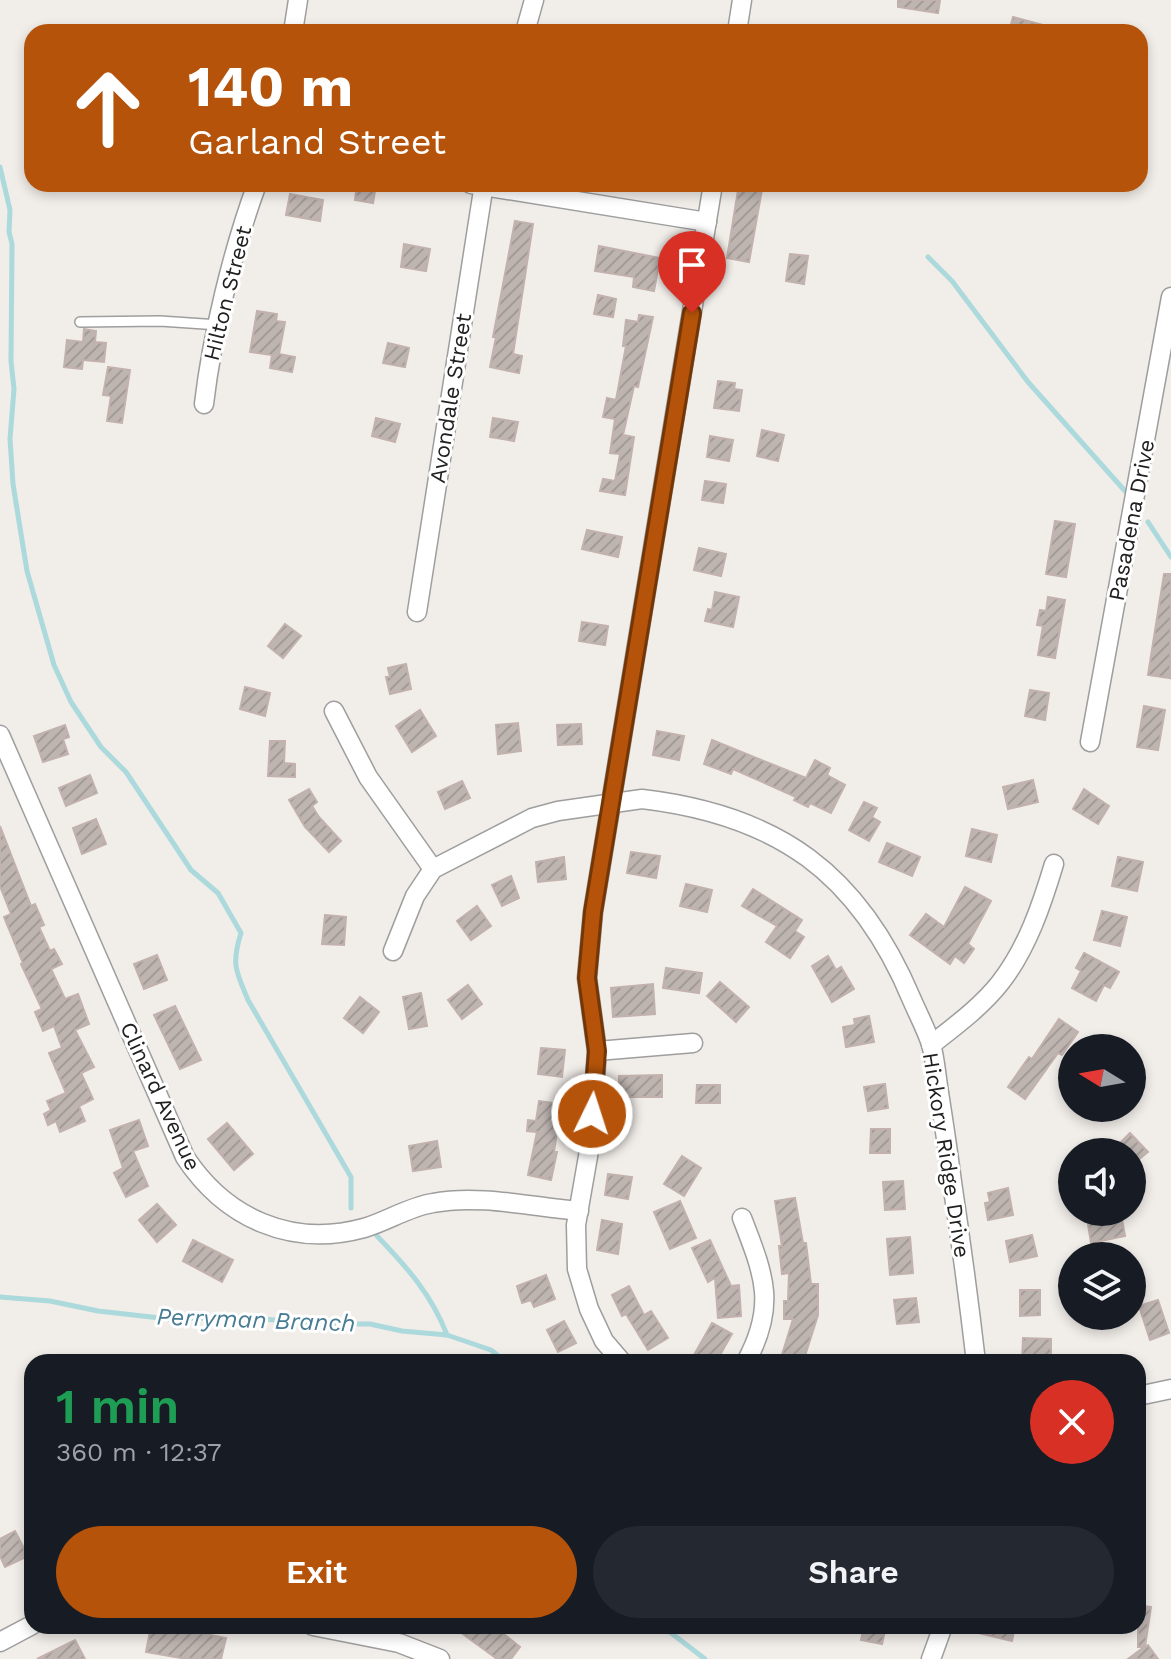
<!DOCTYPE html>
<meta charset="utf-8">
<style>
:root{--surface:#171b24;--page:#242831;--text:#f1f3f6;--muted:#9ea1a6;--accent:#b45309}
body{margin:0;font-family:"Work Sans",sans-serif;background:var(--page);color:var(--text);height:100vh;display:flex;flex-direction:column;font-size:30px;white-space:nowrap}
*{box-sizing:border-box;margin:0}
p{font-size:26px;color:var(--muted)}
.icon{flex:none;width:44px;height:44px;fill:none;stroke:currentColor;stroke-width:2;stroke-linecap:round;stroke-linejoin:round}
.map{position:relative;flex:1;overflow:hidden}
.side{position:absolute;left:24px;top:1354px;width:1122px;height:280px;display:flex;flex-direction:column;background:var(--surface);border-radius:24px;box-shadow:0 4px 12px #0003}
.side>*{flex:none}
.top-card{position:absolute;left:24px;top:24px;width:1124px;height:168px;border-radius:24px;box-shadow:0 4px 12px #0003;background:#b45309;color:#fff;overflow:hidden}
.needle{width:52px;rotate:281deg}
.fabs{position:absolute;left:1058px;top:1034px;display:grid;gap:16px}
.fabs a{display:grid;place-items:center;width:88px;height:88px;border-radius:50%;background:var(--surface);box-shadow:0 4px 12px #0003;font-size:40px}
.pin{position:absolute;display:grid;place-items:center;width:68px;height:68px;color:#fff;margin:-82px -34px;border-radius:50% 50% 50% 0;rotate:-45deg;box-shadow:0 0 8px #0007}
.pin .icon{rotate:45deg}
.me{position:absolute;width:88px;margin:-44px;rotate:4deg;stroke-linejoin:round;filter:drop-shadow(0 0 6px #0008)}
.turn{display:flex;align-items:center;gap:28px;height:168px;padding:0 32px;font-size:36px}
.turn .icon{width:104px;height:104px;stroke-width:2.5}
.turn b{display:block;font-size:56px;line-height:68px}
.round{display:grid;place-items:center;flex:none;width:84px;height:84px;border-radius:42px;background:var(--page)}
.head{display:flex;align-items:center;justify-content:space-between;height:136px;padding:0 32px}
h1{font-size:48px;font-weight:600;line-height:60px;color:#1e9e55}
.cta{display:flex;gap:16px;margin-top:auto;padding:16px 32px}
.cta a{flex:1;height:92px;border-radius:48px;background:var(--accent);color:#fff;font-size:32px;font-weight:600;line-height:92px;text-align:center}
.cta a+a{background:var(--page);color:var(--text)}
.map>svg:first-child{display:block}
.lines{fill:none;stroke-linecap:round;stroke-linejoin:round}
.stream{stroke:#acd9db;stroke-width:5}
.building{fill:url(#building-hatch);stroke:#c2b1ac;stroke-width:2}
.lane-casing{stroke:#9e9e9e;stroke-width:12}
.street-casing{stroke:#9e9e9e;stroke-width:21}
.lane{stroke:#fff;stroke-width:9}
.street{stroke:#fff;stroke-width:18}
.route-casing{stroke:#753606;stroke-width:20}
.route{stroke:#b45309;stroke-width:14}
.labels{text-anchor:middle;stroke-width:6;stroke-linejoin:round;paint-order:stroke}
.street-label{font-size:22px;fill:#212121;stroke:#fff}
.water-label{font-size:24px;font-style:italic;fill:#487c95;stroke:#fff}
</style>
<div class="map">
<svg width="1171" height="1659" viewBox="0 0 1171 1659">
<defs>
<pattern id="building-hatch" width="6" height="6" patternUnits="userSpaceOnUse" patternTransform="scale(2)"><rect width="6" height="6" fill="#beb5b1"/><path d="M-1 1l2-2M0 6l6-6M5 7l2-2" fill="none" stroke="#a39b98"/></pattern>
</defs>
<rect width="100%" height="100%" fill="#f1ede9"/>
<g class="lines">
<!-- stream -->
<g class="stream">
<path d="M 0,167 L 10,210 L 9,232 L 12,244 L 11,361 L 14,389 L 10,439 L 13,484 L 27,571 L 54,665 L 71,702 L 101,747 L 126,772 L 191,870 L 218,893 L 241,933 C 231,965 236,971 248,1000 L 351,1177 L 351,1208"/>
<polyline points="928,257 952,281 1028,382 1125,491"/>
<polyline points="1148,522 1171,557"/>
<path d="M 377,1236 C 406,1266 432,1295 447,1335"/>
<polyline points="0,1297 50,1301 98,1311 169,1319 243,1317 314,1324 370,1324 402,1331 447,1335 491,1350 506,1362"/>
<polyline points="662,1626 705,1659"/>
</g>
</g>
<!-- building -->
<g class="building">
<polygon points="898,0 940,0 938,13 898,7"/>
<polygon points="1013,17 1054,28 1053,32 1009,32"/>
<polygon points="357,184 376,185 373,203 355,200"/>
<polygon points="739,184 763,184 749,262 727,258"/>
<polygon points="290,194 323,200 320,221 286,215"/>
<polygon points="515,221 533,224 513,354 522,356 519,373 490,367 496,337 493,337"/>
<polygon points="404,244 430,249 426,271 401,267"/>
<polygon points="599,246 660,258 654,291 633,287 634,277 595,271"/>
<polygon points="790,254 808,256 804,284 786,281"/>
<polygon points="598,295 616,299 613,317 594,314"/>
<polygon points="257,311 277,314 276,321 285,322 279,354 295,357 292,372 270,368 272,355 250,352"/>
<polygon points="639,315 653,317 638,387 634,386 623,435 634,437 625,495 600,491 603,479 615,481 620,454 610,453 615,419 603,417 607,398 616,400 626,346 623,346 626,320 638,322"/>
<polygon points="84,329 96,331 95,342 106,343 104,362 83,360 82,369 64,367 67,340 83,342"/>
<polygon points="388,343 409,348 405,367 383,363"/>
<polygon points="108,367 130,370 122,423 107,421 111,396 103,395"/>
<polygon points="718,381 735,383 734,389 742,390 739,411 714,408"/>
<polygon points="376,418 400,424 395,442 372,436"/>
<polygon points="493,418 518,422 514,441 490,437"/>
<polygon points="762,430 784,435 778,461 757,456"/>
<polygon points="710,436 733,440 729,461 707,457"/>
<polygon points="705,481 726,484 723,503 702,500"/>
<polygon points="1055,521 1075,524 1066,577 1046,574"/>
<polygon points="587,530 622,537 618,557 582,549"/>
<polygon points="699,548 726,554 721,576 694,570"/>
<polygon points="1164,574 1171,574 1170,678 1148,675"/>
<polygon points="715,592 739,597 733,627 705,621 708,609 712,610"/>
<polygon points="1048,597 1065,600 1055,658 1038,655 1043,626 1037,625 1040,610 1046,611"/>
<polygon points="582,622 608,626 605,645 579,641"/>
<polygon points="285,624 301,636 283,658 268,646"/>
<polygon points="406,664 411,689 390,694 386,677 390,677 388,668"/>
<polygon points="245,687 270,693 265,716 240,709"/>
<polygon points="1030,690 1049,693 1045,720 1025,716"/>
<polygon points="1144,706 1165,710 1158,750 1137,747"/>
<polygon points="420,710 436,736 412,752 396,726"/>
<polygon points="518,723 521,751 498,754 496,725"/>
<polygon points="581,724 582,744 558,745 557,725"/>
<polygon points="65,725 69,737 63,739 68,754 43,762 34,736"/>
<polygon points="657,731 684,736 679,760 653,755"/>
<polygon points="712,740 806,778 815,760 830,768 827,775 845,785 831,813 810,803 808,807 794,800 796,797 733,769 731,774 704,764"/>
<polygon points="270,741 285,741 284,763 295,764 295,777 268,776"/>
<polygon points="90,775 97,793 66,806 59,788"/>
<polygon points="1033,780 1038,802 1008,809 1003,787"/>
<polygon points="462,781 470,798 445,809 438,792"/>
<polygon points="309,789 317,802 312,806 319,817 341,841 329,852 305,827 289,800"/>
<polygon points="1084,789 1109,806 1098,824 1073,809"/>
<polygon points="864,802 877,808 872,817 880,822 869,841 849,830"/>
<polygon points="96,819 106,844 82,854 73,828"/>
<polygon points="0,826 31,906 35,904 44,925 39,927 50,951 54,949 62,964 51,969 65,999 78,994 89,1024 75,1030 94,1067 81,1073 93,1099 79,1106 85,1121 60,1132 56,1121 48,1125 44,1114 51,1110 47,1101 66,1093 49,1053 62,1048 54,1026 43,1031 35,1012 42,1009 21,964 23,963 4,917 11,914 0,886"/>
<polygon points="972,829 997,835 991,862 966,856"/>
<polygon points="887,843 920,857 912,876 879,862"/>
<polygon points="631,852 660,856 656,878 627,873"/>
<polygon points="564,857 566,879 538,882 536,862"/>
<polygon points="1118,857 1143,862 1137,891 1112,886"/>
<polygon points="511,876 519,898 502,906 492,885"/>
<polygon points="686,884 712,890 707,912 680,906"/>
<polygon points="965,887 991,901 968,944 974,949 964,963 955,956 950,964 910,935 926,914 944,927"/>
<polygon points="753,889 802,920 795,931 804,937 790,958 766,942 777,926 742,906"/>
<polygon points="477,906 491,926 471,940 457,921"/>
<polygon points="1102,911 1127,917 1120,946 1094,940"/>
<polygon points="325,915 346,917 344,945 322,944"/>
<polygon points="1084,953 1119,972 1110,988 1104,985 1096,1001 1072,988 1081,971 1076,968"/>
<polygon points="157,955 167,980 144,989 134,964"/>
<polygon points="828,956 836,970 841,967 854,989 832,1002 812,966"/>
<polygon points="666,968 702,973 699,993 663,988"/>
<polygon points="720,982 749,1007 736,1022 707,996"/>
<polygon points="653,984 655,1014 613,1017 611,988"/>
<polygon points="468,985 482,1004 462,1019 448,1000"/>
<polygon points="421,993 427,1026 409,1029 403,997"/>
<polygon points="360,997 379,1012 363,1033 344,1018"/>
<polygon points="175,1006 201,1060 180,1069 154,1015"/>
<polygon points="869,1016 874,1042 846,1047 843,1027 855,1025 854,1019"/>
<polygon points="1059,1019 1078,1032 1062,1055 1058,1053 1025,1099 1008,1087 1029,1057 1032,1059"/>
<polygon points="541,1048 565,1050 562,1077 538,1074"/>
<polygon points="662,1075 662,1097 619,1097 619,1076"/>
<polygon points="885,1084 888,1108 868,1111 864,1087"/>
<polygon points="697,1085 720,1085 720,1103 696,1103"/>
<polygon points="539,1101 561,1104 554,1152 557,1152 551,1180 528,1175 537,1132 527,1131 528,1120 536,1121"/>
<polygon points="139,1120 148,1146 133,1151 148,1186 126,1197 114,1173 123,1168 110,1130"/>
<polygon points="227,1123 253,1154 234,1170 208,1139"/>
<polygon points="871,1129 890,1129 890,1153 870,1153"/>
<polygon points="1130,1133 1148,1152 1132,1165 1132,1152 1111,1152"/>
<polygon points="437,1141 441,1167 413,1171 409,1146"/>
<polygon points="682,1156 701,1168 684,1196 664,1184"/>
<polygon points="608,1174 632,1177 628,1199 605,1195"/>
<polygon points="903,1181 905,1209 885,1210 883,1182"/>
<polygon points="1008,1188 1013,1215 988,1220 985,1203 990,1202 988,1193"/>
<polygon points="795,1198 803,1243 806,1243 811,1284 818,1284 818,1315 803,1362 781,1358 793,1319 784,1319 784,1301 788,1301 789,1273 782,1274 779,1246 782,1246 775,1201"/>
<polygon points="680,1201 696,1238 670,1249 654,1212"/>
<polygon points="157,1204 176,1225 157,1242 139,1220"/>
<polygon points="1086,1212 1105,1212 1107,1221 1122,1219 1125,1236 1091,1243"/>
<polygon points="602,1220 622,1224 618,1254 597,1250"/>
<polygon points="1032,1235 1037,1256 1010,1262 1006,1241"/>
<polygon points="910,1237 913,1273 890,1275 887,1239"/>
<polygon points="193,1240 233,1260 222,1282 183,1261"/>
<polygon points="710,1240 731,1286 739,1285 741,1316 718,1318 715,1278 708,1282 692,1248"/>
<polygon points="546,1275 555,1299 534,1307 531,1300 522,1303 517,1286"/>
<polygon points="629,1286 644,1315 651,1311 668,1338 648,1350 626,1314 622,1316 612,1295"/>
<polygon points="1020,1290 1040,1290 1040,1315 1020,1316"/>
<polygon points="916,1298 919,1322 897,1324 894,1300"/>
<polygon points="1158,1300 1169,1333 1150,1340 1139,1306"/>
<polygon points="564,1321 576,1343 558,1352 547,1330"/>
<polygon points="712,1323 732,1334 716,1362 690,1362"/>
<polygon points="1023,1338 1051,1339 1051,1362 1022,1362"/>
<polygon points="15,1531 28,1556 5,1567 0,1556 0,1539"/>
<polygon points="1138,1605 1151,1607 1145,1647 1148,1645 1158,1659 1128,1659 1144,1647 1138,1647"/>
<polygon points="151,1626 166,1626 226,1638 221,1659 187,1659 146,1652"/>
<polygon points="452,1626 494,1626 520,1647 511,1659 497,1659"/>
<polygon points="864,1626 886,1626 882,1644 861,1640"/>
<polygon points="970,1626 1015,1626 1012,1641 970,1631"/>
<polygon points="75,1640 85,1659 37,1659"/>
</g>
<g class="lines">
<defs>
<polyline id="lane" points="80,322 160,321 219,325"/>
<g id="street">
<polyline points="293,32 298,0"/>
<polyline points="525,32 534,0"/>
<polyline points="737,32 742,0"/>
<polyline points="471,184 707,222"/>
<path d="M 204,404 C 212,335 233,249 257,184"/>
<polyline points="417,612 484,184"/>
<polyline points="334,711 368,777 433,869"/>
<path d="M 0,735 L 185,1157 C 225,1218 291,1248 364,1228 C 388,1221 408,1207 433,1203 C 479,1194 532,1207 579,1211"/>
<polyline points="1090,742 1171,297"/>
<path d="M 393,951 L 415,896 L 433,869 L 532,818 L 558,811 L 642,799 C 778,815 859,873 912,1000 C 918,1014 926,1029 931,1044 C 935,1058 936,1073 938,1086 C 943,1118 948,1150 952,1182 C 961,1242 969,1302 976,1362"/>
<path d="M 931,1045 C 955,1026 981,1007 1000,983 C 1027,949 1042,904 1054,864"/>
<polyline points="597,1051 693,1043"/>
<path d="M 742,1218 C 764,1275 777,1305 746,1362"/>
<polyline points="622,1362 604,1341 589,1309 577,1269 576,1225 590,1145 597,1051 587,978 593,912 713,184"/>
<polyline points="1138,1396 1171,1389"/>
<polyline points="313,1626 399,1643 440,1659"/>
<polyline points="0,1642 32,1625"/>
<polyline points="931,1659 943,1626"/>
</g>
</defs>
<!-- lane casing -->
<use href="#lane" class="lane-casing"/>
<!-- street casing -->
<use href="#street" class="street-casing"/>
<!-- lane -->
<use href="#lane" class="lane"/>
<!-- street -->
<use href="#street" class="street"/>
</g>
<g class="lines">
<defs>
<polyline id="route" points="592,1114 597,1051 587,978 593,912 692,313"/>
</defs>
<!-- route casing -->
<use href="#route" class="route-casing"/>
<!-- route -->
<use href="#route" class="route"/>
</g>
<g class="labels">
<!-- street labels -->
<g class="street-label">
<text transform="translate(227 293) rotate(-76)" y="8">Hilton Street</text>
<text transform="translate(450 398) rotate(-81)" y="8">Avondale Street</text>
<text transform="translate(1131 520) rotate(-79)" y="8">Pasadena Drive</text>
<text transform="translate(161 1096) rotate(65)" y="8">Clinard Avenue</text>
<text transform="translate(947 1155) rotate(81)" y="8">Hickory Ridge Drive</text>
</g>
<!-- water labels -->
<g class="water-label">
<text transform="translate(256 1320) rotate(2)" y="8">Perryman Branch</text>
</g>
</g>
</svg>
<div class="fabs">
<a><svg class="needle" viewBox="-14 -14 28 28"><path d="M0-13l5 13h-10z" fill="#e53935"/><path d="M0 13l5-13h-10z" fill="#9ea1a6"/></svg></a>
<a><svg class="icon" aria-label="sound" viewBox="0 0 24 24"><path d="M4 9h4l5-4v14l-5-4H4zM17 9q2 3 0 6"/></svg></a>
<a><svg class="icon" aria-label="layers" viewBox="0 0 24 24"><path d="M12 4l9 5-9 5-9-5zM3 14l9 5 9-5"/></svg></a>
</div>
<div class="pin" style="left:692px;top:313px;background:#d93025"><svg class="icon" aria-label="arrive" viewBox="0 0 24 24"><path d="M6 21V4h12l-3 4 3 4H6"/></svg></div>
<svg class="me" style="left:592px;top:1114px" viewBox="-20 -20 40 40"><circle r="17" fill="#b45309" stroke="#fff" stroke-width="3"/><path d="M0-11L8 9 0 5-8 9z" fill="#fff"/></svg>
<div class="top-card">
<div class="turn"><svg class="icon" aria-label="ahead" viewBox="0 0 24 24"><path d="M12 20V5M6 11l6-6 6 6"/></svg><div><b>140 m</b>Garland Street</div></div>
</div>
<section class="side">
<div class="head"><div><h1>1 min</h1><p>360 m · 12:37</p></div><a class="round" style="background:#d93025;color:#fff"><svg class="icon" aria-label="close" viewBox="0 0 24 24"><path d="M6 6l12 12M18 6L6 18"/></svg></a></div>
<div class="cta"><a>Exit</a><a>Share</a></div>
</section>
</div>
